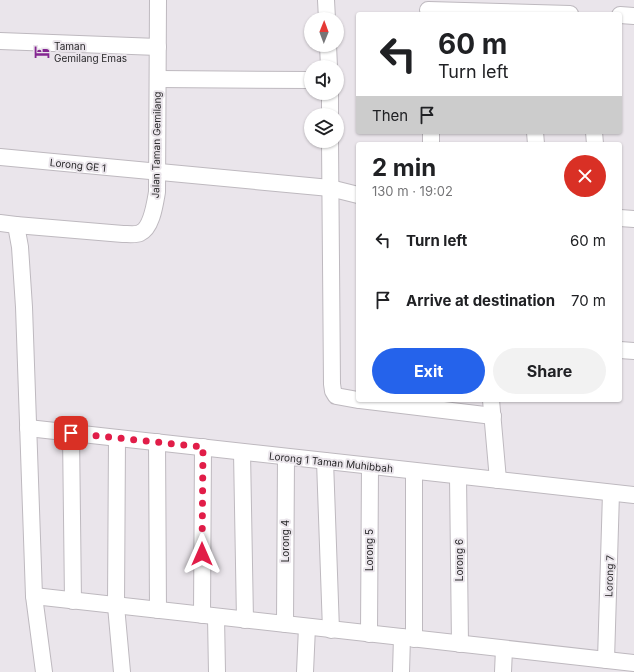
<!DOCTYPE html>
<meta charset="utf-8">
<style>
:root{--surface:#fff;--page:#f2f2f2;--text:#202124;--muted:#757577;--accent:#2563eb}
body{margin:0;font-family:Inter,sans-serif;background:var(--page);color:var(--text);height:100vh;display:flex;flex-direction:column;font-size:15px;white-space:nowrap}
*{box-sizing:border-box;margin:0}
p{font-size:13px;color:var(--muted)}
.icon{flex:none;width:22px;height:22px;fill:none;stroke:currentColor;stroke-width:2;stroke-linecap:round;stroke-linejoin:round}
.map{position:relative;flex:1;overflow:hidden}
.drawer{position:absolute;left:356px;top:142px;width:266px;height:260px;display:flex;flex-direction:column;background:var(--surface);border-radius:4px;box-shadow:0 1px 3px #0004}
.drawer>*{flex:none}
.top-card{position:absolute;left:356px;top:12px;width:266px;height:122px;border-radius:4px;box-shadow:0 1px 3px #0004;background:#fff;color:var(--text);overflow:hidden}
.needle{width:26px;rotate:1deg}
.buttons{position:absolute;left:304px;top:12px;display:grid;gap:8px}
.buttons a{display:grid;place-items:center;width:40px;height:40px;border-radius:50%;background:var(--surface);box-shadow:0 1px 3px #0004;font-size:20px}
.pin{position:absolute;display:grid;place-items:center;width:34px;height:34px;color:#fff;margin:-17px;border-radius:8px;box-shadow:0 2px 6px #0006}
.me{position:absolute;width:44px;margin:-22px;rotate:0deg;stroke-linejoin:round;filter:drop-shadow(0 0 3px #0008)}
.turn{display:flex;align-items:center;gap:14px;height:84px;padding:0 16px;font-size:18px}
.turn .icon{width:52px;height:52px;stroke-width:2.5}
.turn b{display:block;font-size:28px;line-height:34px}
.then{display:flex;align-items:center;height:38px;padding:0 16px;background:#0003;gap:8px;font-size:15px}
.round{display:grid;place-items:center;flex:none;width:42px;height:42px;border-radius:21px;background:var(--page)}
.headline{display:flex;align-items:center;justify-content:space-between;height:68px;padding:0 16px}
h1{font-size:24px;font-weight:700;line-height:30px}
.primary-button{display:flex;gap:8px;margin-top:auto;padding:8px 16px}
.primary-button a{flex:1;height:46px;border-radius:24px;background:var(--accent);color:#fff;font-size:16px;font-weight:700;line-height:46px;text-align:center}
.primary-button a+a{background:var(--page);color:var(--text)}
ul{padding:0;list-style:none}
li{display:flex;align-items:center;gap:12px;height:60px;padding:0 16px}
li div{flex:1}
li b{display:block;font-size:15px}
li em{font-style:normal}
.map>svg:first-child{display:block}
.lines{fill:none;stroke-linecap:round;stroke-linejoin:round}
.minor-casing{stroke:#beb9bf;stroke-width:18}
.minor{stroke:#fff;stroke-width:16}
.route{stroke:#e11d48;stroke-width:7;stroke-dasharray:0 12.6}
.labels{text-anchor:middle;stroke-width:4;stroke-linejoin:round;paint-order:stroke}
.poi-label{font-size:10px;fill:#29282a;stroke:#eae5eb;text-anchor:start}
.street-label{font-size:10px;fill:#29282a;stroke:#eae5eb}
</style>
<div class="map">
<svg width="634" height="672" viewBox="0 0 634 672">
<rect width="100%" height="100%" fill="#eae5eb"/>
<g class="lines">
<defs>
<g id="minor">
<polyline points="326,0 327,19"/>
<polyline points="428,10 570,14"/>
<polyline points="620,15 634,16"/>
<polyline points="0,41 158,47"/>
<polyline points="328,45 329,67"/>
<polyline points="158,79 311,80"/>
<polyline points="330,93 330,115"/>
<polyline points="431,132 431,144"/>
<polyline points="535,132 536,144"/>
<polyline points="594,132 595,144"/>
<polyline points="330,141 332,384 333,391 336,396 358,400"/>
<polyline points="0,157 330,188 358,195"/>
<polyline points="620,218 634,219"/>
<polyline points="0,223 16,225 20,247 24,307 34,596 44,672"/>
<path d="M 16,225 L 123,234 C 128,234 136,235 140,233 C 152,228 155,203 157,192 L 158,0"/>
<polyline points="620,350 634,351"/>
<polyline points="360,400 493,416"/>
<polyline points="491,400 498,480"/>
<polyline points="28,428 634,495"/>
<polyline points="71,433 73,601"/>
<polyline points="117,438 116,606 122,672"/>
<polyline points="157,442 158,610"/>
<polyline points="242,452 245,620"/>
<polyline points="325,461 331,630"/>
<polyline points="414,471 414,639"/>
<polyline points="458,476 460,644"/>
<polyline points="34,596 634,663"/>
<polyline points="202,615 203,447"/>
<polyline points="216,617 217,672"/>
<polyline points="285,624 286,457"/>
<polyline points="369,634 370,466"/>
<polyline points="606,660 611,493"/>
<polyline points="305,672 307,627"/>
<polyline points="401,672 402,637"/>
<polyline points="503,672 504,649"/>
</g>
</defs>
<!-- minor casing -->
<use href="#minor" class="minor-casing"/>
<!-- minor -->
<use href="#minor" class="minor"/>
</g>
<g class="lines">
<!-- route -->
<polyline class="route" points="71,433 203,447 202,554"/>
</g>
<!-- icons -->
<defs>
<symbol id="hotel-bare" viewBox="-9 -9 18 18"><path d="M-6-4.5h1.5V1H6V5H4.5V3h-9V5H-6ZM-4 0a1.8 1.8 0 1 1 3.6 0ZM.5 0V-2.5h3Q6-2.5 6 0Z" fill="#842691" stroke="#eae5eb" stroke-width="2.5" paint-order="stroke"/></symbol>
</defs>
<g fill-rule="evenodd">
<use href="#hotel-bare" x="31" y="41" width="22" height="22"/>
</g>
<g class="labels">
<!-- poi labels -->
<g class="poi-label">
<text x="54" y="50">Taman<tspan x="54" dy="12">Gemilang Emas</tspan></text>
</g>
<!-- street labels -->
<g class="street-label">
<text transform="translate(156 145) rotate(-89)" y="4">Jalan Taman Gemilang</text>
<text transform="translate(78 165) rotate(6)" y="4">Lorong GE 1</text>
<text transform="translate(331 462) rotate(6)" y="4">Lorong 1 Taman Muhibbah</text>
<text transform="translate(285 541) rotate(-90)" y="4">Lorong 4</text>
<text transform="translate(369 550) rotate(-90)" y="4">Lorong 5</text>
<text transform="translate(459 560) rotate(-90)" y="4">Lorong 6</text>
<text transform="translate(609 576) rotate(-88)" y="4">Lorong 7</text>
</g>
</g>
</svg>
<div class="buttons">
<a><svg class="needle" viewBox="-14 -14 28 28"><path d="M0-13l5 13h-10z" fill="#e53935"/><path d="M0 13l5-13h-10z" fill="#757577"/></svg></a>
<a><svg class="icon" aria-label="sound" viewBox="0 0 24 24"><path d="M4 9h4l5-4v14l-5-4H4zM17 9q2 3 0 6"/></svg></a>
<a><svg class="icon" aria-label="layers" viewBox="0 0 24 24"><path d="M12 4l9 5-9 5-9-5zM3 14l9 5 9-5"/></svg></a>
</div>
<div class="pin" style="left:71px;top:433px;background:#d93025"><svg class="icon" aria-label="arrive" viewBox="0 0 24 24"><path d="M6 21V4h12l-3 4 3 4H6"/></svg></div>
<svg class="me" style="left:202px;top:554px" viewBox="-20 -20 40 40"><path d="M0-17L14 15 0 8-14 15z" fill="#e11d48" stroke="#fff" stroke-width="4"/></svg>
<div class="top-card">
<div class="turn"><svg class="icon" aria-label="left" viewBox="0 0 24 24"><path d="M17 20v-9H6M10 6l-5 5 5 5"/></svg><div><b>60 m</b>Turn left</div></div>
<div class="then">Then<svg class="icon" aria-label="arrive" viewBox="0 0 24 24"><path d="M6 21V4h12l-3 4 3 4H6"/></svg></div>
</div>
<section class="drawer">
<div class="headline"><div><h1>2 min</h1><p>130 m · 19:02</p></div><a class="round" style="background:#d93025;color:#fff"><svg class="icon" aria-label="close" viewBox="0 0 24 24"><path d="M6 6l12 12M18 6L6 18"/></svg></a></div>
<ul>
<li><svg class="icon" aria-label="left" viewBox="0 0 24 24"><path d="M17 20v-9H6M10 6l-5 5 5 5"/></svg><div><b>Turn left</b></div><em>60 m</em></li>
<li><svg class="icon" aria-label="arrive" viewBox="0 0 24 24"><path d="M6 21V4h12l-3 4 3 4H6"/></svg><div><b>Arrive at destination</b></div><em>70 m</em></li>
</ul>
<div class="primary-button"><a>Exit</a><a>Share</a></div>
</section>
</div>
